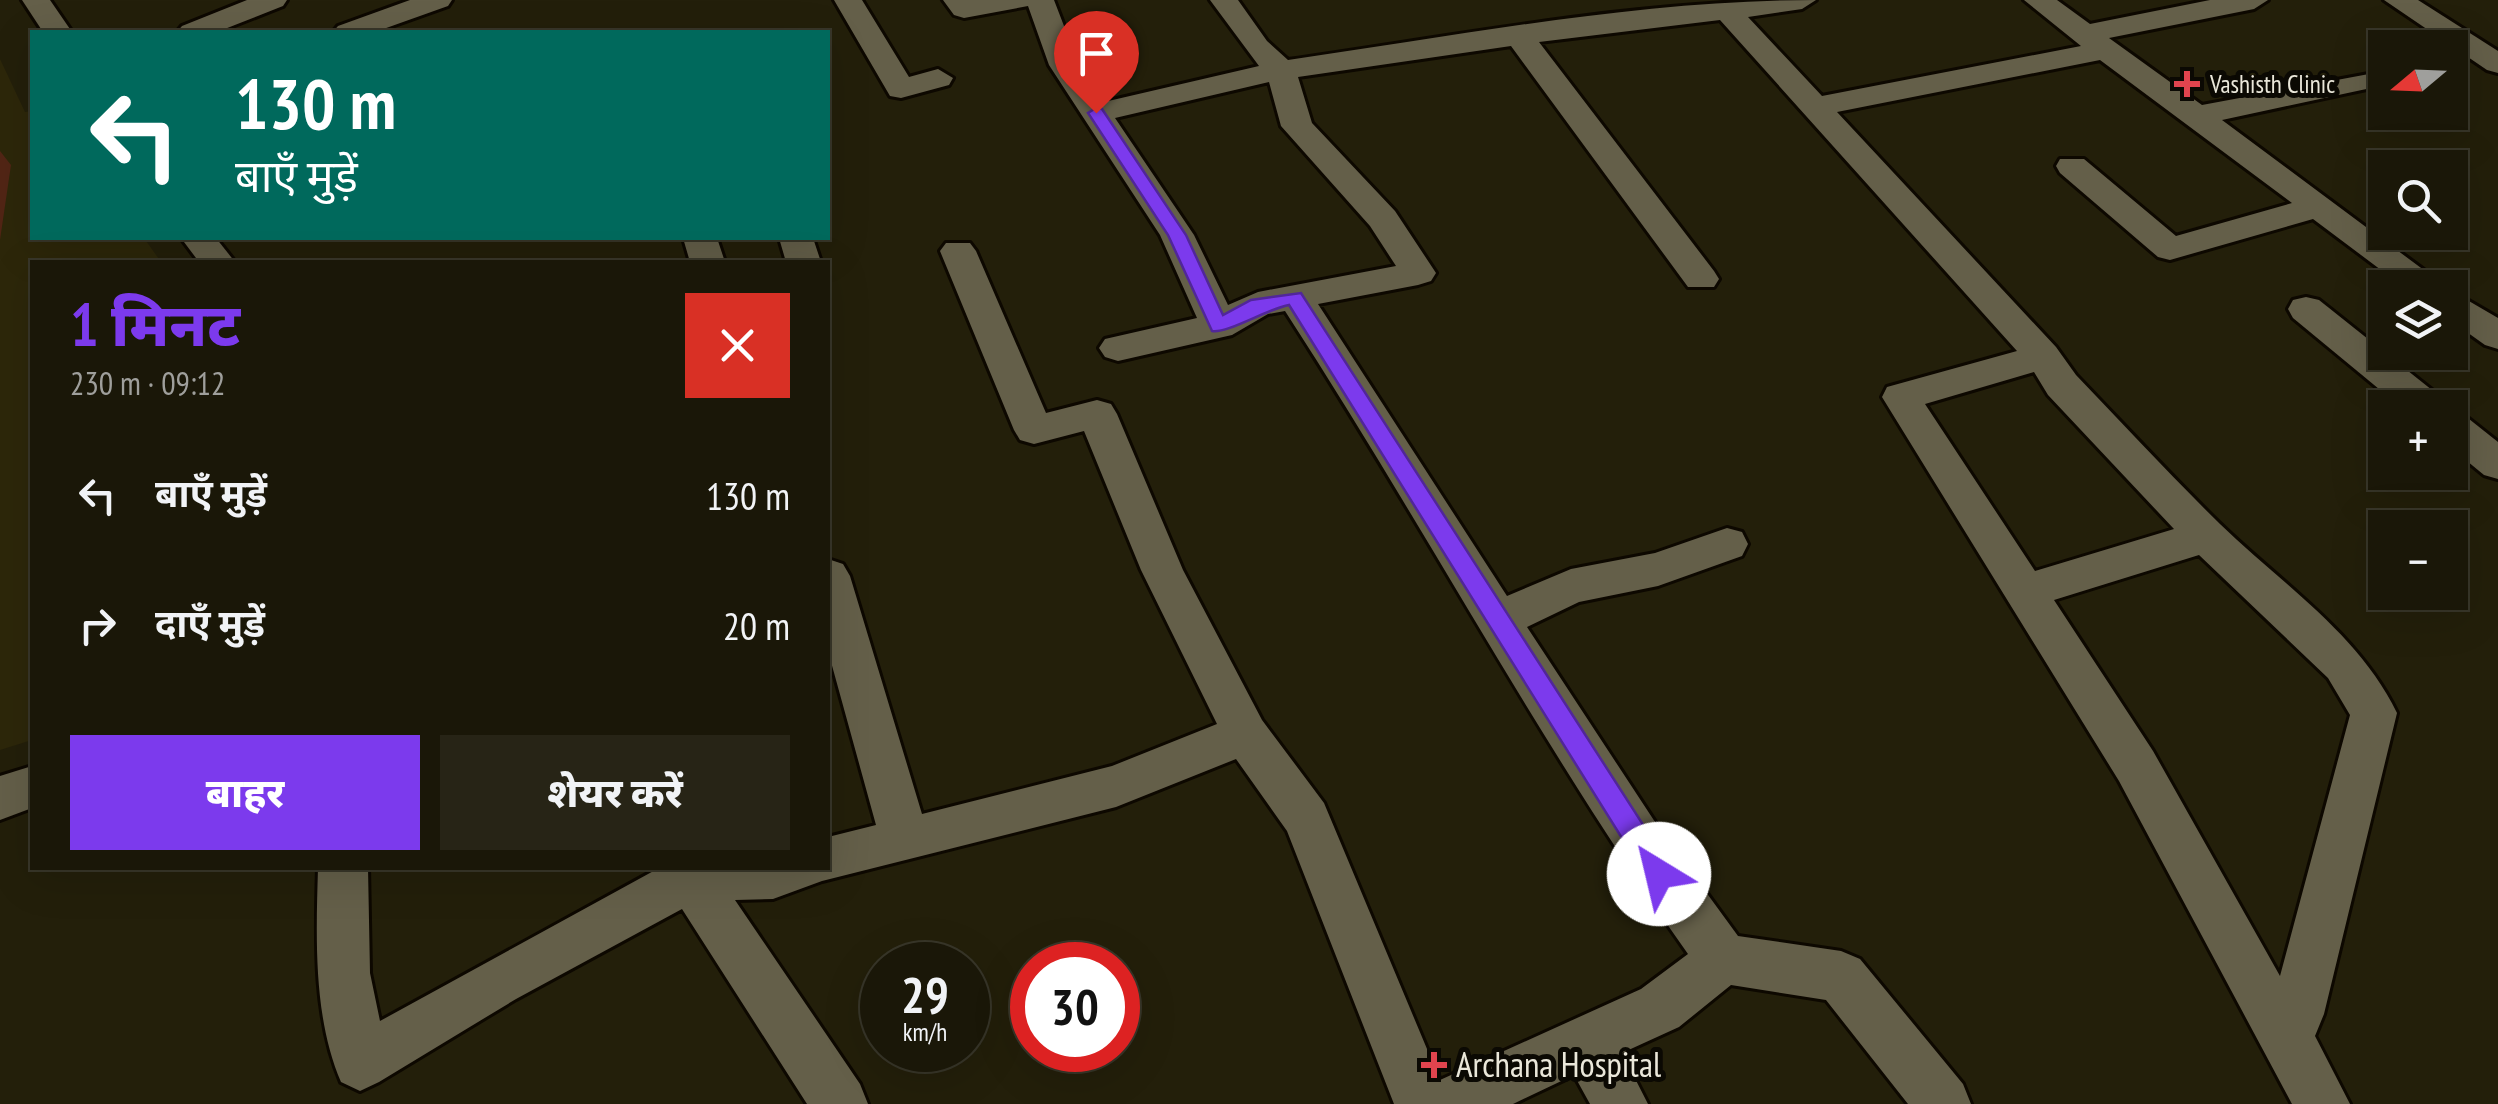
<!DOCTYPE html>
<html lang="hi">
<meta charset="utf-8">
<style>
:root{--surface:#1a1708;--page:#272416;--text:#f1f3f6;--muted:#9f9f9c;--line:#383629;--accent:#7c3aed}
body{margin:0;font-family:"PT Sans Narrow","Noto Sans Devanagari",sans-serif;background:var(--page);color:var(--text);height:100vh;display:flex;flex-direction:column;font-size:38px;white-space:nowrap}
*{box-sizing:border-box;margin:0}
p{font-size:32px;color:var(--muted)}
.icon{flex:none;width:55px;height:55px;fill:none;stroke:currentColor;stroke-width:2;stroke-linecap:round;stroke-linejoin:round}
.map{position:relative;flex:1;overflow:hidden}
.sheet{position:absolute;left:30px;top:260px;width:800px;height:610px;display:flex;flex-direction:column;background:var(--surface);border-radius:0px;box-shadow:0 10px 40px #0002,0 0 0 2px var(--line)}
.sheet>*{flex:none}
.guide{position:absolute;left:30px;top:30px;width:800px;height:210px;border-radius:0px;box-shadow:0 10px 40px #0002,0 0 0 2px var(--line);background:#00695c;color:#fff;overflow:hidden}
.needle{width:65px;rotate:251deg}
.fabs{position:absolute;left:2368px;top:30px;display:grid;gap:20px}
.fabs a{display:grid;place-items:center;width:100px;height:100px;border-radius:0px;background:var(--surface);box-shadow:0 10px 40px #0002,0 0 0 2px var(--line);font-size:50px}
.speed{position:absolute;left:860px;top:942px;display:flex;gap:20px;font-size:50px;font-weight:700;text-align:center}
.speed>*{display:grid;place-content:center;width:130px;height:130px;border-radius:50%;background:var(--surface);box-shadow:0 10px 40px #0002,0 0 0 2px var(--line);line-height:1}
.speed small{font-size:25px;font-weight:400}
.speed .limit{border:15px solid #d22;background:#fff;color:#111}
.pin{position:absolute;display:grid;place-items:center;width:85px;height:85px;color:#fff;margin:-102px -42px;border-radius:50% 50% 50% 0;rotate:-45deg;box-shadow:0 0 10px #0007}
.pin .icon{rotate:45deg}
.me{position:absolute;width:110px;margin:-55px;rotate:324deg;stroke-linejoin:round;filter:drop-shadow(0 0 8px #0008)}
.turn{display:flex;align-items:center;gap:35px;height:210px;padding:0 40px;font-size:45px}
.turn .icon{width:130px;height:130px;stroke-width:2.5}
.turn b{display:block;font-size:70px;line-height:85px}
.round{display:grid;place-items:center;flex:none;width:105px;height:105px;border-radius:0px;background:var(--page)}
.overview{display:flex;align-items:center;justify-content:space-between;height:170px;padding:0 40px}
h1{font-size:60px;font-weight:800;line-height:75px;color:var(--accent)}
.button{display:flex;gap:20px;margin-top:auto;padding:20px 40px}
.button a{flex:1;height:115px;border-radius:0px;background:var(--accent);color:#fff;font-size:40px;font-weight:800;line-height:115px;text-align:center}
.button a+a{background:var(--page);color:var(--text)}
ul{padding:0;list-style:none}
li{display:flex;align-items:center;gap:30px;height:130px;padding:0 40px}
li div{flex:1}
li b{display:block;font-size:38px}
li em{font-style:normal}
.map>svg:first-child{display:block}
.built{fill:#2d270a}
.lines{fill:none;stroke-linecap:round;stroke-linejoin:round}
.minor-casing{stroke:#0d0800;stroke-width:6}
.minor{fill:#645f49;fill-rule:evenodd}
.shaded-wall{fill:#512515}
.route{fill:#7c3aed;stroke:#51269a;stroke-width:2.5}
.health-dot{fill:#e0444e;stroke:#0b0903;stroke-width:4}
.labels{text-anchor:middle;stroke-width:10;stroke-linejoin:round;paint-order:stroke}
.far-poi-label{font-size:25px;fill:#eae7da;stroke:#0b0903;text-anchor:start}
.near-poi-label{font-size:35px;fill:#eae7da;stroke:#0b0903;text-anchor:start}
</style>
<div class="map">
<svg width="2498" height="1104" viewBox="0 0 2498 1104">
<rect width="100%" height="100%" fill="#231f0a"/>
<!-- built -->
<polygon class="built" points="0,59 25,112 32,111 32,238 144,238 161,262 32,262 32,740 0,750"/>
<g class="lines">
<defs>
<g id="minor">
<polygon points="22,0 50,0 72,32 43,32"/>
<polygon points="247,0 287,0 283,6 217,32 177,32 182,26"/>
<polygon points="410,0 452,0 448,6 375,32 333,32 338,26"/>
<polygon points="834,0 862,0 909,77 938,69 953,78 949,85 901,98 890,96"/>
<path d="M 943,0 L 1054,0 L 1079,65 L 1104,102 L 1259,66 L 1210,0 L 1238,0 L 1267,41 L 1288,60 C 1463,35 1639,0 1816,0 L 1802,9 L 1748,17 L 1822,96 L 2081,46 L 2024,0 L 2057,0 L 2090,24 L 2210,0 L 2268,0 L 2254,9 L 2109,38 L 2202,105 L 2385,71 L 2385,85 L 2222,120 L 2448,288 L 2405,288 L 2313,219 L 2170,260 L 2158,257 L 2060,173 L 2056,166 L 2060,159 L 2084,159 L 2176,236 L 2292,203 L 2100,60 L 1837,112 L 2056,347 L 2076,375 C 2124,425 2171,476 2220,524 C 2282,584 2359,634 2397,713 L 2324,1014 L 2315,1036 L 2350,1104 L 2292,1104 L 2119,781 L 1882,397 L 1887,387 L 2017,351 L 1720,20 L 1539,42 L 1714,271 L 1719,279 L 1714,287 L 1688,287 L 1511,46 L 1298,77 L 1312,123 L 1395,211 L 1436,273 L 1431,281 L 1418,285 L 1318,304 L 1507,596 L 1571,569 L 1655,553 L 1727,528 L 1742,532 L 1748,544 L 1742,556 L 1658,586 L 1579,602 L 1527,627 L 1657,825 L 1738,936 L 1841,951 L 1860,959 L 1963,1084 L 1971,1104 L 1908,1104 L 1826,1000 L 1731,985 L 1679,1027 L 1622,1053 L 1648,1104 L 1590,1104 L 1574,1075 L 1513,1104 L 1394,1104 L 1287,831 L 1236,759 L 1116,807 L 822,881 L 773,899 L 735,900 L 860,1084 L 868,1104 L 807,1104 L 682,909 L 516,999 L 379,1082 L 360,1091 L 341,1082 C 313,1017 316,938 318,868 L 368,868 L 370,973 L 380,1021 L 659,868 L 828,868 L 828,837 L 876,825 L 828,651 L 828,559 L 843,564 L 850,576 L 922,814 L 1112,766 L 1217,724 L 1141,570 L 1084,431 L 1034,444 L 1020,440 L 1014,430 L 940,251 L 946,243 L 970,243 L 976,251 L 1046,413 L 1097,400 L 1111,404 L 1117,414 L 1183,570 L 1262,720 L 1324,803 L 1440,1080 L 1641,989 L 1688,954 C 1540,745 1424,525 1285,311 L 1268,314 L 1232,335 L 1118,361 L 1105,357 L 1099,348 L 1105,339 L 1197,318 L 1160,235 L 1049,65 L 1028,6 L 964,18 L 954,15 ZM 1269,82 L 1281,126 L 1370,226 L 1396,266 L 1258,292 L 1228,305 L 1194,235 L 1115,118 ZM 2034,372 L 2048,395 L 2174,529 L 2035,571 L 1925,404 ZM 2199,555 L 2328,678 L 2350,715 L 2280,976 L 2153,751 L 2054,600 Z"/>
<polygon points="2384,0 2418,0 2498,51 2498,73 2487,70"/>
<polygon points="181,238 216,238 235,262 199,262"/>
<polygon points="683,238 717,238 725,262 690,262"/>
<polygon points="779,238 813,238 821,262 786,262"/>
<polygon points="2450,290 2498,318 2498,349 2485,345 2450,320"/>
<polygon points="2306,297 2319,300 2442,398 2447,408 2402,408 2293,318 2288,309 2293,300"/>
<polygon points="2450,411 2464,415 2498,442 2498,479 2484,475 2450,447"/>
<polygon points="32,766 32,808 0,820 0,776"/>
</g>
</defs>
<!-- minor casing -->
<use href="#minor" class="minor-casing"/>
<!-- minor -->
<use href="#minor" class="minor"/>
</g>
<!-- shaded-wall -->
<polygon class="shaded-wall" points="0,151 11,165 0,240"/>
<!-- route -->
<path class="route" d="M 1096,108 L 1102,109 L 1186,235 L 1223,315 L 1251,300 L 1301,293 L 1669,865 L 1673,874 L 1669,883 L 1659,886 L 1650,883 L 1289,305 C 1267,309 1227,334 1212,331 L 1168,235 L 1088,113 Z"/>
<!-- markers -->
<g class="health-dot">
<path d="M2182 69h10v10h10v10h-10v10h-10v-10h-10v-10h10z"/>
<path d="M1429 1050h10v10h10v10h-10v10h-10v-10h-10v-10h10z"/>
</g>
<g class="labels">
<!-- far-poi labels -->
<g class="far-poi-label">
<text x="2210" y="93">Vashisth Clinic</text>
</g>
<!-- near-poi labels -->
<g class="near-poi-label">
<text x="1456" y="1077">Archana Hospital</text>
</g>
</g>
</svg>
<div class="fabs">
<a><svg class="needle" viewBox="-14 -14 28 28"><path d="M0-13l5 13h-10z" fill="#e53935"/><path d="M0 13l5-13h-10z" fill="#9f9f9c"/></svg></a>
<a><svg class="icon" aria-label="search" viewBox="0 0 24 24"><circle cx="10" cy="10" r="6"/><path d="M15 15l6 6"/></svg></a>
<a><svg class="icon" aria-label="layers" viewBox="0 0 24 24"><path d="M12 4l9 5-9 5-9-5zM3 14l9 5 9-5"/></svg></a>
<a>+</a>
<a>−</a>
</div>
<div class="speed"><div>29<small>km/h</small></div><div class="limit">30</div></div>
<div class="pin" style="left:1096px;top:113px;background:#d93025"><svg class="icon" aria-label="arrive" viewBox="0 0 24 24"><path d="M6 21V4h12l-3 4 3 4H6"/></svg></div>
<svg class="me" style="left:1659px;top:874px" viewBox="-20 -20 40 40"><circle r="19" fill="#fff"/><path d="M0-13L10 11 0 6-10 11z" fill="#7c3aed"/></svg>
<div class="guide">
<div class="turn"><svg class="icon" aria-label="left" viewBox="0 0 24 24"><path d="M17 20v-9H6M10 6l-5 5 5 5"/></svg><div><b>130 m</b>बाएँ मुड़ें</div></div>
</div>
<section class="sheet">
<div class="overview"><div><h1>1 मिनट</h1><p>230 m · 09:12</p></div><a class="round" style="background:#d93025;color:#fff"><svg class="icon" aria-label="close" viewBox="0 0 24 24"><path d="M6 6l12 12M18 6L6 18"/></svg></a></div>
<ul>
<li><svg class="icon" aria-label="left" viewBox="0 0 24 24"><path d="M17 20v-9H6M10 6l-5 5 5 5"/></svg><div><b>बाएँ मुड़ें</b></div><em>130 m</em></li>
<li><svg class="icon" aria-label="right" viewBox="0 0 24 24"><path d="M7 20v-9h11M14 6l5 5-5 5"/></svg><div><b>दाएँ मुड़ें</b></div><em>20 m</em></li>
</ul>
<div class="button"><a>बाहर</a><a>शेयर करें</a></div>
</section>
</div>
